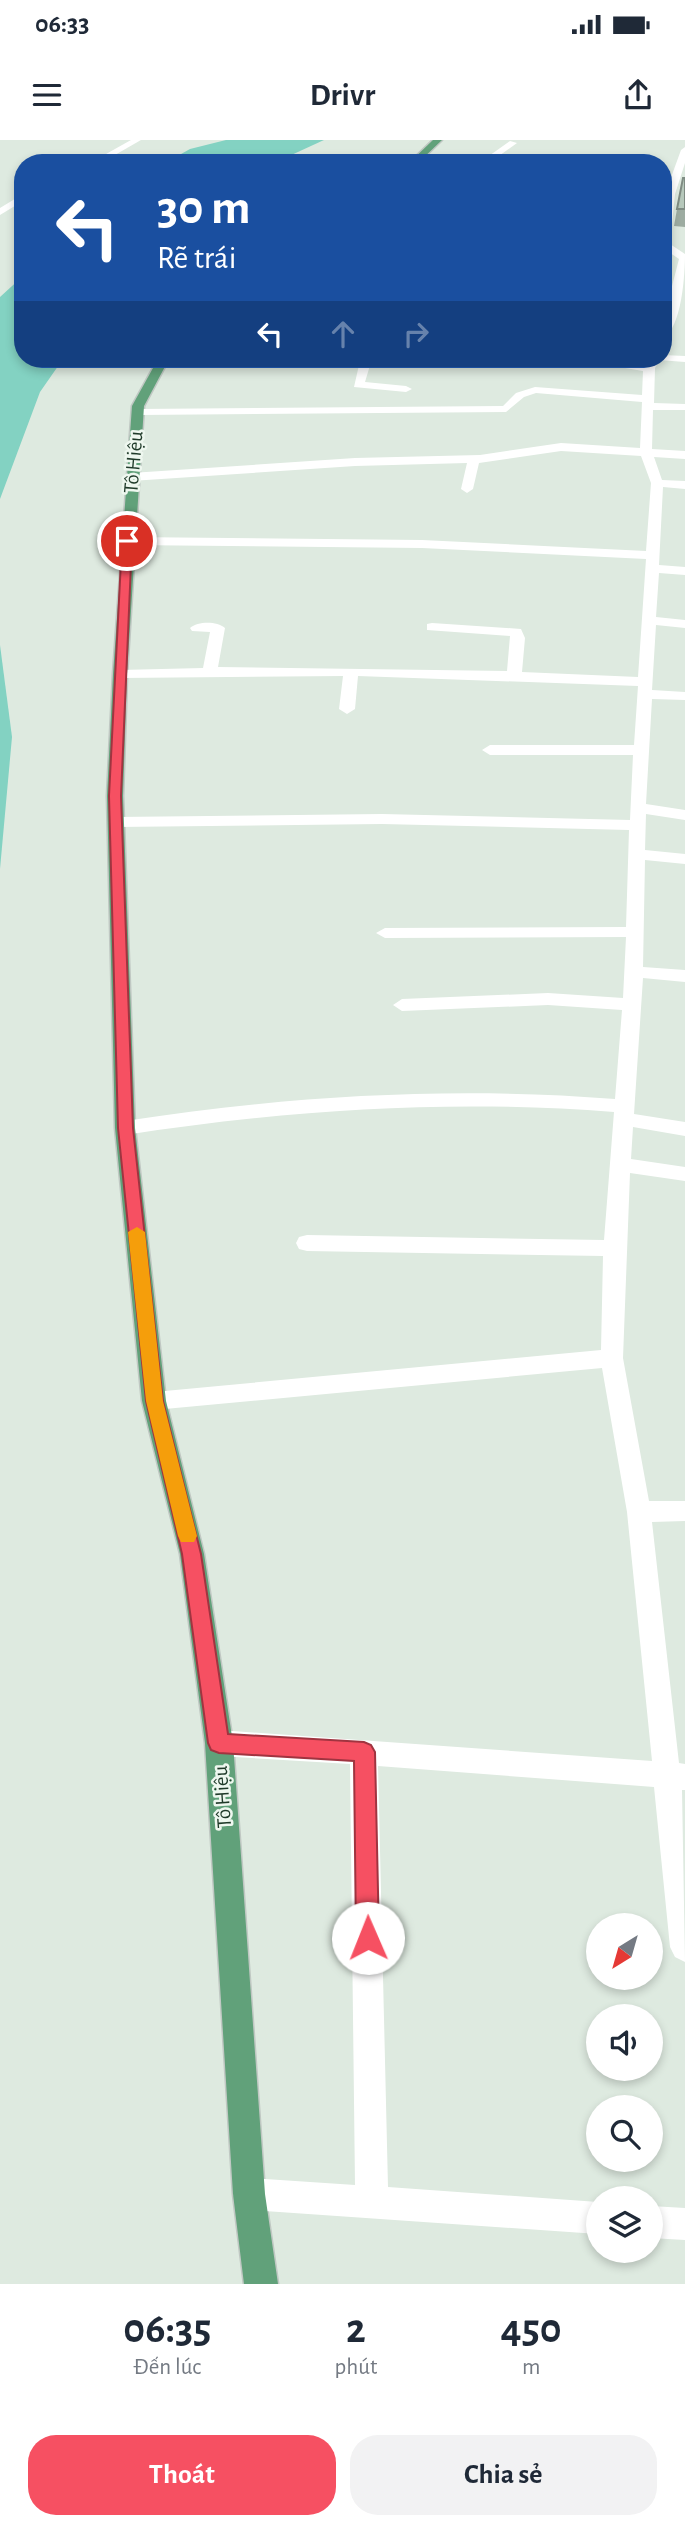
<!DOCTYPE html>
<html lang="vi">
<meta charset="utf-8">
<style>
:root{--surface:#fff;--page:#f2f2f3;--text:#1f2937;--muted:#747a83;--accent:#f65062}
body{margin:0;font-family:"Alegreya Sans",sans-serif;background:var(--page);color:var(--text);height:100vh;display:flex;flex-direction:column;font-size:26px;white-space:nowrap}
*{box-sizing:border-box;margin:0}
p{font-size:23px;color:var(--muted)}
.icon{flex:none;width:38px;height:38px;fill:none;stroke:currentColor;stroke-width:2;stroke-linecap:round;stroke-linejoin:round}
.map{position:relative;height:2144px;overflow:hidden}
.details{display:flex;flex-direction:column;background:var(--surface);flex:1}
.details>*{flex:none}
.hud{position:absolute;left:14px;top:14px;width:658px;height:214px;border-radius:28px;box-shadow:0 4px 10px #0003;background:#1a4fa0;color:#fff;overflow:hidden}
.needle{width:46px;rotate:217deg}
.buttons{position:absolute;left:586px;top:1773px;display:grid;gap:14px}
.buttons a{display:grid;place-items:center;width:77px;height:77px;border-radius:50%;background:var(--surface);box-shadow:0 4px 10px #0003;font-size:35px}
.pin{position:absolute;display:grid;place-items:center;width:60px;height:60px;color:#fff;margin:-30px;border:4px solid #fff;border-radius:50%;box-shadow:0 2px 7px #0007}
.me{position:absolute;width:77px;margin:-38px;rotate:359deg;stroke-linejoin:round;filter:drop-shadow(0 0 5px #0008)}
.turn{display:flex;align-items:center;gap:24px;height:147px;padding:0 28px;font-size:32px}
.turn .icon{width:91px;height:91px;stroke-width:2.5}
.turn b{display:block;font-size:49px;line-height:60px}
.lanes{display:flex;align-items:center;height:66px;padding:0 28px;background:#0003;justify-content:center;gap:35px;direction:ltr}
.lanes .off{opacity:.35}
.eta{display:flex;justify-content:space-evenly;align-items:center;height:119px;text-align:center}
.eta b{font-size:42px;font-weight:700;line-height:49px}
.cta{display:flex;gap:14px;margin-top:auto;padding:14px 28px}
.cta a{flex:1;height:80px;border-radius:28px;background:var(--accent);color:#fff;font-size:28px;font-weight:700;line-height:80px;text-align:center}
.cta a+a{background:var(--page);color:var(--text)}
.status{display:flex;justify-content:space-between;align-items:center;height:49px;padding:0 35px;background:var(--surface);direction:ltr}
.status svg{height:19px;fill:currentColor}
header{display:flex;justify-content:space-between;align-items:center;height:91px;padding:0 28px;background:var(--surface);font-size:32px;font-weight:700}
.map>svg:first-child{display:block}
.water{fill:#83d2c2}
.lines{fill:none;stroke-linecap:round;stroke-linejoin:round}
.major-casing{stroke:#c0c8c3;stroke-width:3}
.minor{fill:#fff;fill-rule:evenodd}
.major{fill:#61a17a;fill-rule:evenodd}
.wall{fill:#9daca1}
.building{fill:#b6c8bb;stroke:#7f8c83;stroke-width:2}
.route{fill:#f65062;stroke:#a03440;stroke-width:2}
.slow{fill:#f59e0b}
.labels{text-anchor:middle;stroke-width:5;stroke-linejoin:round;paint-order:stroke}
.street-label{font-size:21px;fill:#1f3a29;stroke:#eef7ef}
</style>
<div class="status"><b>06:33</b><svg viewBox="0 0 49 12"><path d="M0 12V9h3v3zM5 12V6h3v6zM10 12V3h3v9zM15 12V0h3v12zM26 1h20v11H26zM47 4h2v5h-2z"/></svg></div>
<header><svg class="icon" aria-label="menu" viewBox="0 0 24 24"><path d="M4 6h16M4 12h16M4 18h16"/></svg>Drivr<svg class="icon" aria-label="share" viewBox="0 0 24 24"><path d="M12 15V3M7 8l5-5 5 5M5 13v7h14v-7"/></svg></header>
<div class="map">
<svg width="685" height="2144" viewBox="0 0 685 2144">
<rect width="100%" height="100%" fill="#deeae0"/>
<!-- water -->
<g class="water">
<polygon points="226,0 324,0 274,23 165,23 190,9"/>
<polygon points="23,136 23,219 63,219 40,252 0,359 0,157"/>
<polygon points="0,505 12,597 0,729"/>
</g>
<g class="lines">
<defs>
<g id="major">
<polygon points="433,0 442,0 418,23 409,23"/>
<polygon points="158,219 169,219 144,266 127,534 123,656 135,988 166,1261 204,1414 233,1603 265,2054 278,2144 244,2144 233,2054 205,1603 180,1414 142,1261 115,988 107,656 113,534 132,266"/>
</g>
</defs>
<!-- major casing -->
<use href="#major" class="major-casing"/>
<!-- minor -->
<g class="minor">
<polygon points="131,0 141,0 101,23 90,23"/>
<polygon points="510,1 517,3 489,23 479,23"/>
<path d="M 685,7 L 685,23 L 675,54 L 670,104 L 685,114 C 685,134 682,188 663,198 L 663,181 L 679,119 L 663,108 L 665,54 L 681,10 Z"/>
<polygon points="23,54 23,61 0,75 0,68"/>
<path d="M 663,215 L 685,216 L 685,222 L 659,220 L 655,228 L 654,263 L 685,264 L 685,270 L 653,270 L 652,309 L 685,311 L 685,319 L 654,317 L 662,340 L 685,341 L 685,349 L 663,347 L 659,425 L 685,427 L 685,435 L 659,433 L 656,477 L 685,480 L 685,488 L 656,485 L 652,550 L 685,552 L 685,560 L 652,559 L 646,664 L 685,670 L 685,680 L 646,674 L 645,710 L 685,714 L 685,724 L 645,720 L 643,827 L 685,830 L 685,842 L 643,838 L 634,974 L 685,982 L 685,996 L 633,987 L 631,1019 L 685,1027 L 685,1041 L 630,1033 L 623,1218 L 649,1361 L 685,1361 L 685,1381 L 652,1382 L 679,1623 L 685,1624 L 685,1650 L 682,1650 L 685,1822 L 675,1817 L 670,1807 L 654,1647 L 378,1626 L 388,2047 L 598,2062 L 598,2094 L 249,2070 L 238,2065 L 233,2054 L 238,2043 L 249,2038 L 355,2045 L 350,1624 L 219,1616 L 209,1612 L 205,1603 L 209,1594 L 219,1590 L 652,1621 L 627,1372 L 602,1228 L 154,1270 L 146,1268 L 142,1261 L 146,1254 L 154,1252 L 601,1210 L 603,1116 L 307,1111 L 299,1109 L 296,1103 L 299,1097 L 307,1095 L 604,1100 L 614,972 C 451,959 287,970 125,995 L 115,988 L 125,981 C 287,956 451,946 615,959 L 622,870 L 548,865 L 402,871 L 393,865 L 402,859 L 548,853 L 623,858 L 626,797 L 385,798 L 376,793 L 385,788 L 626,787 L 629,690 L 382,684 L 116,687 L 108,682 L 116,677 L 382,674 L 630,680 L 633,615 L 490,615 L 482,610 L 490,605 L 634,605 L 638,546 L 358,536 L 355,569 L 347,574 L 339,569 L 343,536 L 120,538 L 113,534 L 120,530 L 203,528 L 210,492 L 192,491 L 190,488 C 198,481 217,481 225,488 L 218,527 L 507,531 L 510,496 L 427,490 L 427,484 L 432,483 L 521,489 L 525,498 L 522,532 L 638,537 L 646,419 L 422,408 L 127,405 L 120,401 L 127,397 L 422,400 L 646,411 L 651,343 L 641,316 L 561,311 L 479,323 L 473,349 L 467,353 L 461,349 L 467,323 L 355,326 L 131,341 L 125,337 L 131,333 L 355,318 L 480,315 L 561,303 L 640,308 L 642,262 L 536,253 L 524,257 L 506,272 L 138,275 L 132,272 L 138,269 L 503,266 L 516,253 L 535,247 L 642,255 L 643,231 L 571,219 L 646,224 L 649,219 L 663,219 Z"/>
<polygon points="312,219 376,219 371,222 365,242 406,246 412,249 406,252 354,247 359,225 318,222"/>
<polygon points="651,2066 685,2068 685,2100 651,2098"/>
</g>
<!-- major -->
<use href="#major" class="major"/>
</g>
<!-- wall -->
<polygon class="wall" points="685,38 685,87 674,86 677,69"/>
<!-- building -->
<polygon class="building" points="683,38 685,38 685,69 677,69"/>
<!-- route -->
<polygon class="route" points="127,398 132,401 121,656 133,988 163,1261 201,1414 228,1594 364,1602 371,1605 375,1612 379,1798 376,1806 368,1809 360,1806 356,1798 354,1621 219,1613 211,1610 208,1603 182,1414 146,1261 118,988 109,656 122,401"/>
<!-- slow -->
<polygon class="slow" points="137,1087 145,1092 163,1261 197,1396 194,1402 181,1402 178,1396 146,1261 128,1092"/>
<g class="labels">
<!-- street labels -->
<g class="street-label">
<text transform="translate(133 322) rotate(-85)" y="7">Tô Hiệu</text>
<text transform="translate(222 1657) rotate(-94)" y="7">Tô Hiệu</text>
</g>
</g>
</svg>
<div class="buttons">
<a><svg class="needle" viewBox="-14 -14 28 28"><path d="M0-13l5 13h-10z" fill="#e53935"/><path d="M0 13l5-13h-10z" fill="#747a83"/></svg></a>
<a><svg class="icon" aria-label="sound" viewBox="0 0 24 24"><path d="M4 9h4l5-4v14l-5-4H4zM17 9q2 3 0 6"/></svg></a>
<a><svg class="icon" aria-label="search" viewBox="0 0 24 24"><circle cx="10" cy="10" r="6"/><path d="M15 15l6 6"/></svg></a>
<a><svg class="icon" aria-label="layers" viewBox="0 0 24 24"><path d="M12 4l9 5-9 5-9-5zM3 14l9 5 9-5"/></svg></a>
</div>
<div class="pin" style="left:127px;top:401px;background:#d93025"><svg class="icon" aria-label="arrive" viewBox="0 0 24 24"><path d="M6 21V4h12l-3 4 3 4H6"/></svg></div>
<svg class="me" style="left:368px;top:1798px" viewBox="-20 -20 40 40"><circle r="19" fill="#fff"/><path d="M0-13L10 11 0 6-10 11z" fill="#f65062"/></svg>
<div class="hud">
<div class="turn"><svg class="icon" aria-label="left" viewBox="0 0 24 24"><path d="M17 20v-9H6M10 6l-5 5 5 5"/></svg><div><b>30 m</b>Rẽ trái</div></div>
<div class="lanes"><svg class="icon" aria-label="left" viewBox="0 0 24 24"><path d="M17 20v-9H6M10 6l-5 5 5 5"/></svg><svg class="icon off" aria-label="ahead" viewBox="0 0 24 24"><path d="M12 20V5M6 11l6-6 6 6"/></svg><svg class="icon off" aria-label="right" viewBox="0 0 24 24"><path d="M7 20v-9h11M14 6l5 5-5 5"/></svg></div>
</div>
</div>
<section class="details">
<div class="eta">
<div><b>06:35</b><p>Đến lúc</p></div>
<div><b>2</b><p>phút</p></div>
<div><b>450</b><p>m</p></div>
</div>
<div class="cta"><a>Thoát</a><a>Chia sẻ</a></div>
</section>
